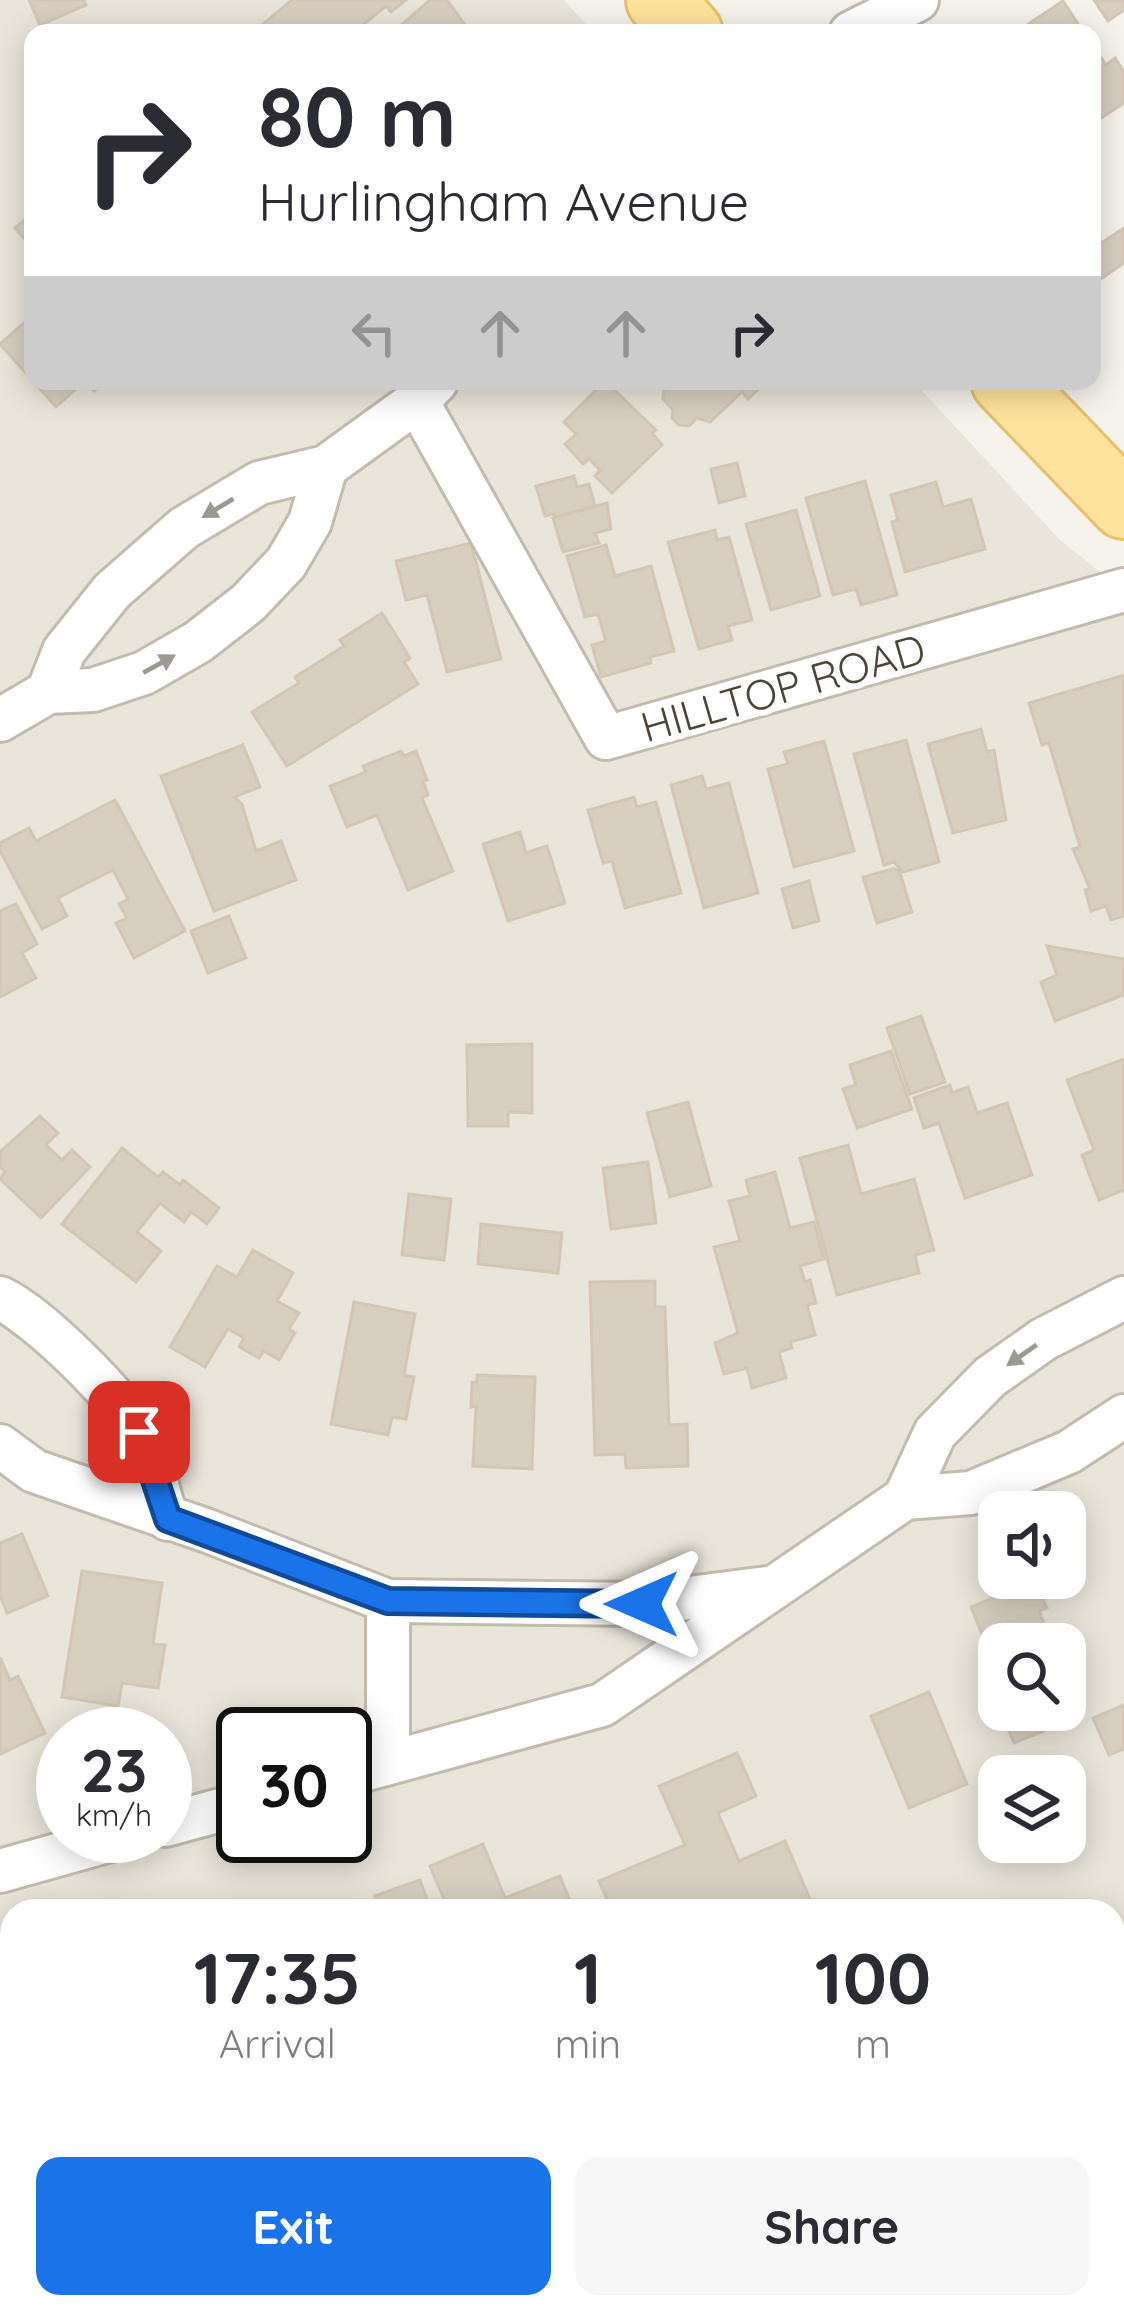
<!DOCTYPE html>
<style>
:root{--surface:#fff;--page:#f7f7f7;--text:#2b2b33;--muted:#7c7c81;--accent:#1a73e8}
body{margin:0;font-family:Quicksand,sans-serif;background:var(--page);color:var(--text);height:100vh;display:flex;flex-direction:column;font-size:45px;white-space:nowrap}
*{box-sizing:border-box;margin:0}
p{font-size:39px;color:var(--muted)}
.icon{flex:none;width:66px;height:66px;fill:none;stroke:currentColor;stroke-width:2;stroke-linecap:round;stroke-linejoin:round}
.map{position:relative;flex:1;overflow:hidden}
.drawer{position:absolute;left:0px;top:1899px;width:1125px;height:420px;display:flex;flex-direction:column;background:var(--surface);border-radius:36px 36px 0 0;box-shadow:0 6px 30px #0003}
.drawer>*{flex:none}
.hud{position:absolute;left:24px;top:24px;width:1077px;height:366px;border-radius:24px;box-shadow:0 6px 30px #0003;background:#fff;color:var(--text);overflow:hidden}
.buttons{position:absolute;left:978px;top:1491px;display:grid;gap:24px}
.buttons a{display:grid;place-items:center;width:108px;height:108px;border-radius:24px;background:var(--surface);box-shadow:0 6px 30px #0003;font-size:60px}
.speed{position:absolute;left:36px;top:1707px;display:flex;gap:24px;font-size:60px;font-weight:700;text-align:center}
.speed>*{display:grid;place-content:center;width:156px;height:156px;border-radius:50%;background:var(--surface);box-shadow:0 6px 30px #0003;line-height:1}
.speed small{font-size:30px;font-weight:400}
.speed .limit{border:6px solid #111;border-radius:18px;background:#fff;color:#111}
.pin{position:absolute;display:grid;place-items:center;width:102px;height:102px;color:#fff;margin:-51px;border-radius:24px;box-shadow:0 6px 18px #0006}
.me{position:absolute;width:132px;margin:-66px;rotate:270deg;stroke-linejoin:round;filter:drop-shadow(0 0 9px #0008)}
.turn{display:flex;align-items:center;gap:42px;height:252px;padding:0 36px;font-size:54px}
.turn .icon{width:156px;height:156px;stroke-width:2.5}
.turn b{display:block;font-size:84px;line-height:102px}
.lanes{display:flex;align-items:center;height:114px;padding:0 36px;background:#0003;justify-content:center;gap:60px;direction:ltr}
.lanes .off{opacity:.35}
.eta{display:flex;justify-content:space-evenly;align-items:center;height:204px;text-align:center}
.eta b{font-size:72px;font-weight:700;line-height:84px}
.primary-button{display:flex;gap:24px;margin-top:auto;padding:24px 36px}
.primary-button a{flex:1;height:138px;border-radius:24px;background:var(--accent);color:#fff;font-size:48px;font-weight:700;line-height:138px;text-align:center}
.primary-button a+a{background:var(--page);color:var(--text)}
.map>svg:first-child{display:block}
.residential{fill:#eae5da;fill-rule:evenodd}
.building{fill:#d8cfc1;stroke:#d3c7b4;stroke-width:3}
.lines{fill:none;stroke-linecap:round;stroke-linejoin:round}
.street-casing{stroke:#c2bbae;stroke-width:48}
.primary-casing{stroke:#e6c16a;stroke-width:72}
.street{stroke:#fff;stroke-width:42}
.primary{stroke:#ffe39c;stroke-width:66}
.oneway{fill:#9c9892}
.route-casing{stroke:#114b97;stroke-width:30}
.route{stroke:#1a73e8;stroke-width:21}
.labels{text-anchor:middle;stroke-width:12;stroke-linejoin:round;paint-order:stroke}
.street-label{font-size:42px;fill:#4b4439;stroke:#fff}
</style>
<div class="map">
<svg width="1124" height="2319" viewBox="0 0 1124 2319">
<rect width="100%" height="100%" fill="#f6f3ec"/>
<!-- residential -->
<path class="residential" d="M 0,0 L 564,0 L 594,33 L 33,33 L 33,381 L 913,381 L 1060,540 L 1124,591 L 1124,2319 L 0,2319 ZM 999,1512 L 1065,1512 L 1065,1578 L 999,1578 ZM 999,1644 L 1065,1644 L 1065,1710 L 999,1710 ZM 63,1734 L 165,1734 L 165,1836 L 63,1836 ZM 243,1734 L 345,1734 L 345,1836 L 243,1836 ZM 999,1776 L 1065,1776 L 1065,1842 L 999,1842 ZM 12,1911 L 1113,1911 L 1113,2307 L 12,2307 Z"/>
<!-- building -->
<g class="building">
<polygon points="29,0 84,0 86,5 40,25"/>
<polygon points="292,0 406,0 391,12 386,6 353,33 252,33"/>
<polygon points="430,0 447,0 471,33 404,33 399,27"/>
<polygon points="1094,0 1124,0 1124,10 1108,21"/>
<polygon points="1063,1 1084,33 1015,33"/>
<polygon points="1092,44 1106,65 1115,58 1124,72 1124,103 1092,124"/>
<polygon points="33,213 33,249 15,228"/>
<polygon points="1124,228 1124,263 1092,285 1092,249"/>
<polygon points="33,315 33,381 0,344"/>
<polygon points="33,381 106,381 94,391 85,381 56,407"/>
<polygon points="605,381 656,430 652,433 662,445 612,493 595,476 600,470 589,459 583,464 565,444 576,434 564,422"/>
<polygon points="658,381 807,381 802,385 765,383 748,399 742,392 710,422 697,418 689,426 679,425 672,418 673,410 663,399 664,387"/>
<polygon points="737,463 745,496 719,503 711,469"/>
<polygon points="574,476 577,487 589,484 595,506 555,518 554,514 545,516 536,486"/>
<polygon points="865,481 897,595 861,605 856,589 833,595 806,498"/>
<polygon points="936,482 943,507 971,499 985,549 905,572 892,522 898,520 891,495"/>
<polygon points="607,503 611,529 595,533 599,543 563,552 553,518"/>
<polygon points="796,510 820,596 771,610 746,524"/>
<polygon points="715,530 717,540 729,537 752,620 728,626 732,640 699,649 668,542"/>
<polygon points="471,543 501,659 447,672 427,595 406,600 396,561"/>
<polygon points="606,545 615,576 651,566 674,651 650,657 651,663 601,677 592,645 606,641 598,614 585,617 567,556"/>
<polygon points="382,613 410,658 404,662 418,684 287,766 252,712 299,683 295,677 344,646 340,640"/>
<polygon points="1124,675 1124,916 1111,920 1106,906 1091,911 1085,890 1090,889 1073,849 1080,847 1049,743 1042,745 1029,703"/>
<polygon points="981,729 987,752 994,750 1006,820 953,833 928,744"/>
<polygon points="906,740 939,862 903,872 894,862 884,865 854,754"/>
<polygon points="824,741 854,851 794,867 768,769 788,764 784,752"/>
<polygon points="243,745 260,787 234,797 242,804 256,851 281,841 296,880 214,911 161,776"/>
<polygon points="401,751 404,756 416,751 427,780 423,781 428,795 422,798 453,871 408,890 377,815 347,827 330,786 366,772 363,766"/>
<polygon points="702,776 706,789 729,783 758,893 704,908 671,785"/>
<polygon points="634,797 637,807 656,802 681,893 625,908 612,861 603,863 588,810"/>
<polygon points="115,800 185,931 134,958 116,923 127,918 119,904 128,899 113,870 58,898 67,916 42,929 0,851 0,843 29,828 36,841"/>
<polygon points="520,832 526,853 547,846 565,903 508,921 483,844"/>
<polygon points="893,869 899,870 912,912 877,923 863,877"/>
<polygon points="809,881 819,921 793,928 782,889"/>
<polygon points="16,904 37,944 22,953 36,978 0,997 0,911"/>
<polygon points="229,916 246,958 208,973 191,931"/>
<polygon points="1047,946 1124,959 1124,995 1055,1021 1041,982 1057,975"/>
<polygon points="921,1016 945,1082 910,1094 887,1028"/>
<polygon points="532,1044 532,1113 508,1112 508,1126 468,1126 467,1045"/>
<polygon points="891,1051 912,1109 857,1128 843,1089 856,1085 850,1065"/>
<polygon points="1124,1059 1124,1190 1099,1200 1082,1155 1094,1150 1067,1080"/>
<polygon points="950,1085 952,1093 968,1087 977,1113 1007,1103 1032,1175 965,1198 939,1123 924,1128 914,1098"/>
<polygon points="688,1102 711,1186 670,1197 647,1113"/>
<polygon points="40,1116 58,1133 46,1145 62,1160 72,1150 90,1167 41,1218 0,1179 5,1171 0,1167 0,1152"/>
<polygon points="848,1145 861,1194 914,1179 934,1250 915,1255 919,1273 837,1295 800,1158"/>
<polygon points="122,1148 158,1177 163,1172 180,1185 183,1180 219,1208 207,1224 191,1212 184,1222 160,1203 137,1232 161,1251 136,1282 62,1224"/>
<polygon points="648,1162 656,1223 611,1229 603,1168"/>
<polygon points="775,1172 790,1228 814,1222 824,1259 800,1266 805,1282 810,1280 816,1303 807,1305 815,1335 790,1342 792,1348 779,1352 786,1378 752,1388 747,1368 724,1374 715,1343 738,1333 714,1247 740,1241 729,1201 750,1196 746,1180"/>
<polygon points="409,1194 451,1199 444,1260 402,1255"/>
<polygon points="481,1224 562,1233 558,1273 478,1264"/>
<polygon points="253,1250 293,1273 277,1301 299,1313 289,1329 295,1333 279,1360 264,1351 259,1358 239,1347 244,1338 228,1329 205,1367 170,1347 217,1266 237,1277"/>
<polygon points="655,1281 655,1307 665,1307 669,1425 687,1424 688,1466 626,1468 625,1454 595,1455 590,1282"/>
<polygon points="354,1302 415,1314 404,1375 414,1377 406,1419 392,1417 388,1435 331,1424"/>
<polygon points="477,1375 535,1377 532,1469 473,1466 476,1406 471,1407 472,1382 477,1382"/>
<polygon points="22,1534 48,1596 7,1613 0,1595 0,1543"/>
<polygon points="82,1571 162,1583 153,1644 165,1645 158,1688 122,1683 118,1706 62,1697"/>
<polygon points="1035,1581 1047,1608 1039,1611 1052,1644 999,1644 999,1676 971,1607"/>
<polygon points="0,1657 10,1680 18,1676 45,1733 0,1754"/>
<polygon points="1065,1675 1082,1716 1014,1743 1004,1719 1015,1715 1013,1710 1065,1710"/>
<polygon points="929,1692 967,1784 909,1808 871,1716"/>
<polygon points="1124,1705 1124,1749 1109,1755 1093,1718"/>
<polygon points="737,1753 756,1796 718,1813 739,1861 785,1841 815,1911 612,1911 599,1881 685,1845 659,1786"/>
<polygon points="483,1844 505,1898 560,1876 574,1911 449,1911 430,1866"/>
<polygon points="420,1880 431,1911 381,1911 375,1896"/>
<polygon points="12,2034 12,2155 0,2160 0,2039"/>
<polygon points="1124,2062 1124,2110 1113,2115 1113,2067"/>
<polygon points="1124,2162 1124,2246 1113,2232 1113,2179 1118,2175 1114,2170"/>
<polygon points="757,2307 839,2307 834,2313 758,2318"/>
</g>
<g class="lines">
<defs>
<g id="street">
<polyline points="851,33 917,0"/>
<polyline points="417,401 606,738 1124,590"/>
<polyline points="48,692 64,651 112,591 184,528 259,483 326,467 417,401 436,382"/>
<polyline points="0,720 48,692 93,690 144,673 198,642 248,603 286,563 310,522 326,467"/>
<path d="M 0,1298 C 39,1317 123,1399 142,1438 C 155,1464 156,1493 168,1519"/>
<polyline points="0,1446 34,1471 208,1531 388,1601 642,1604 767,1588"/>
<polyline points="905,1498 935,1433 990,1377 1044,1339 1124,1298"/>
<polyline points="388,1601 388,1763"/>
<polyline points="345,1775 602,1705 905,1498 971,1493 1069,1452 1124,1416"/>
<polyline points="165,1825 243,1804"/>
<polyline points="0,1871 125,1836"/>
<polyline points="1027,2314 1028,2319"/>
</g>
<g id="primary">
<polyline points="660,0 689,33"/>
<polyline points="1005,381 1124,505"/>
</g>
</defs>
<!-- street casing -->
<use href="#street" class="street-casing"/>
<!-- primary casing -->
<use href="#primary" class="primary-casing"/>
<!-- street -->
<use href="#street" class="street"/>
<!-- primary -->
<use href="#primary" class="primary"/>
</g>
<!-- one-way arrows -->
<defs><path id="oneway-solid" d="M-6-.8H1V-3.2L6.5 0L1 3.2V.8H-6Z" transform="scale(3)"/></defs>
<g class="oneway">
<use href="#oneway-solid" transform="translate(218 508) rotate(149)"/>
<use href="#oneway-solid" transform="translate(159 664) rotate(-29)"/>
<use href="#oneway-solid" transform="translate(1022 1355) rotate(145)"/>
</g>
<g class="lines">
<defs>
<polyline id="route" points="139,1432 168,1519 388,1601 642,1604"/>
</defs>
<!-- route casing -->
<use href="#route" class="route-casing"/>
<!-- route -->
<use href="#route" class="route"/>
</g>
<g class="labels">
<!-- street labels -->
<g class="street-label">
<text transform="translate(783 688) rotate(-16)" y="15">HILLTOP ROAD</text>
</g>
</g>
</svg>
<div class="buttons">
<a><svg class="icon" aria-label="sound" viewBox="0 0 24 24"><path d="M4 9h4l5-4v14l-5-4H4zM17 9q2 3 0 6"/></svg></a>
<a><svg class="icon" aria-label="search" viewBox="0 0 24 24"><circle cx="10" cy="10" r="6"/><path d="M15 15l6 6"/></svg></a>
<a><svg class="icon" aria-label="layers" viewBox="0 0 24 24"><path d="M12 4l9 5-9 5-9-5zM3 14l9 5 9-5"/></svg></a>
</div>
<div class="speed"><div>23<small>km/h</small></div><div class="limit">30</div></div>
<div class="pin" style="left:139px;top:1432px;background:#d93025"><svg class="icon" aria-label="arrive" viewBox="0 0 24 24"><path d="M6 21V4h12l-3 4 3 4H6"/></svg></div>
<svg class="me" style="left:642px;top:1604px" viewBox="-20 -20 40 40"><path d="M0-17L14 15 0 8-14 15z" fill="#1a73e8" stroke="#fff" stroke-width="4"/></svg>
<div class="hud">
<div class="turn"><svg class="icon" aria-label="right" viewBox="0 0 24 24"><path d="M7 20v-9h11M14 6l5 5-5 5"/></svg><div><b>80 m</b>Hurlingham Avenue</div></div>
<div class="lanes"><svg class="icon off" aria-label="left" viewBox="0 0 24 24"><path d="M17 20v-9H6M10 6l-5 5 5 5"/></svg><svg class="icon off" aria-label="ahead" viewBox="0 0 24 24"><path d="M12 20V5M6 11l6-6 6 6"/></svg><svg class="icon off" aria-label="ahead" viewBox="0 0 24 24"><path d="M12 20V5M6 11l6-6 6 6"/></svg><svg class="icon" aria-label="right" viewBox="0 0 24 24"><path d="M7 20v-9h11M14 6l5 5-5 5"/></svg></div>
</div>
<section class="drawer">
<div class="eta">
<div><b>17:35</b><p>Arrival</p></div>
<div><b>1</b><p>min</p></div>
<div><b>100</b><p>m</p></div>
</div>
<div class="primary-button"><a>Exit</a><a>Share</a></div>
</section>
</div>
